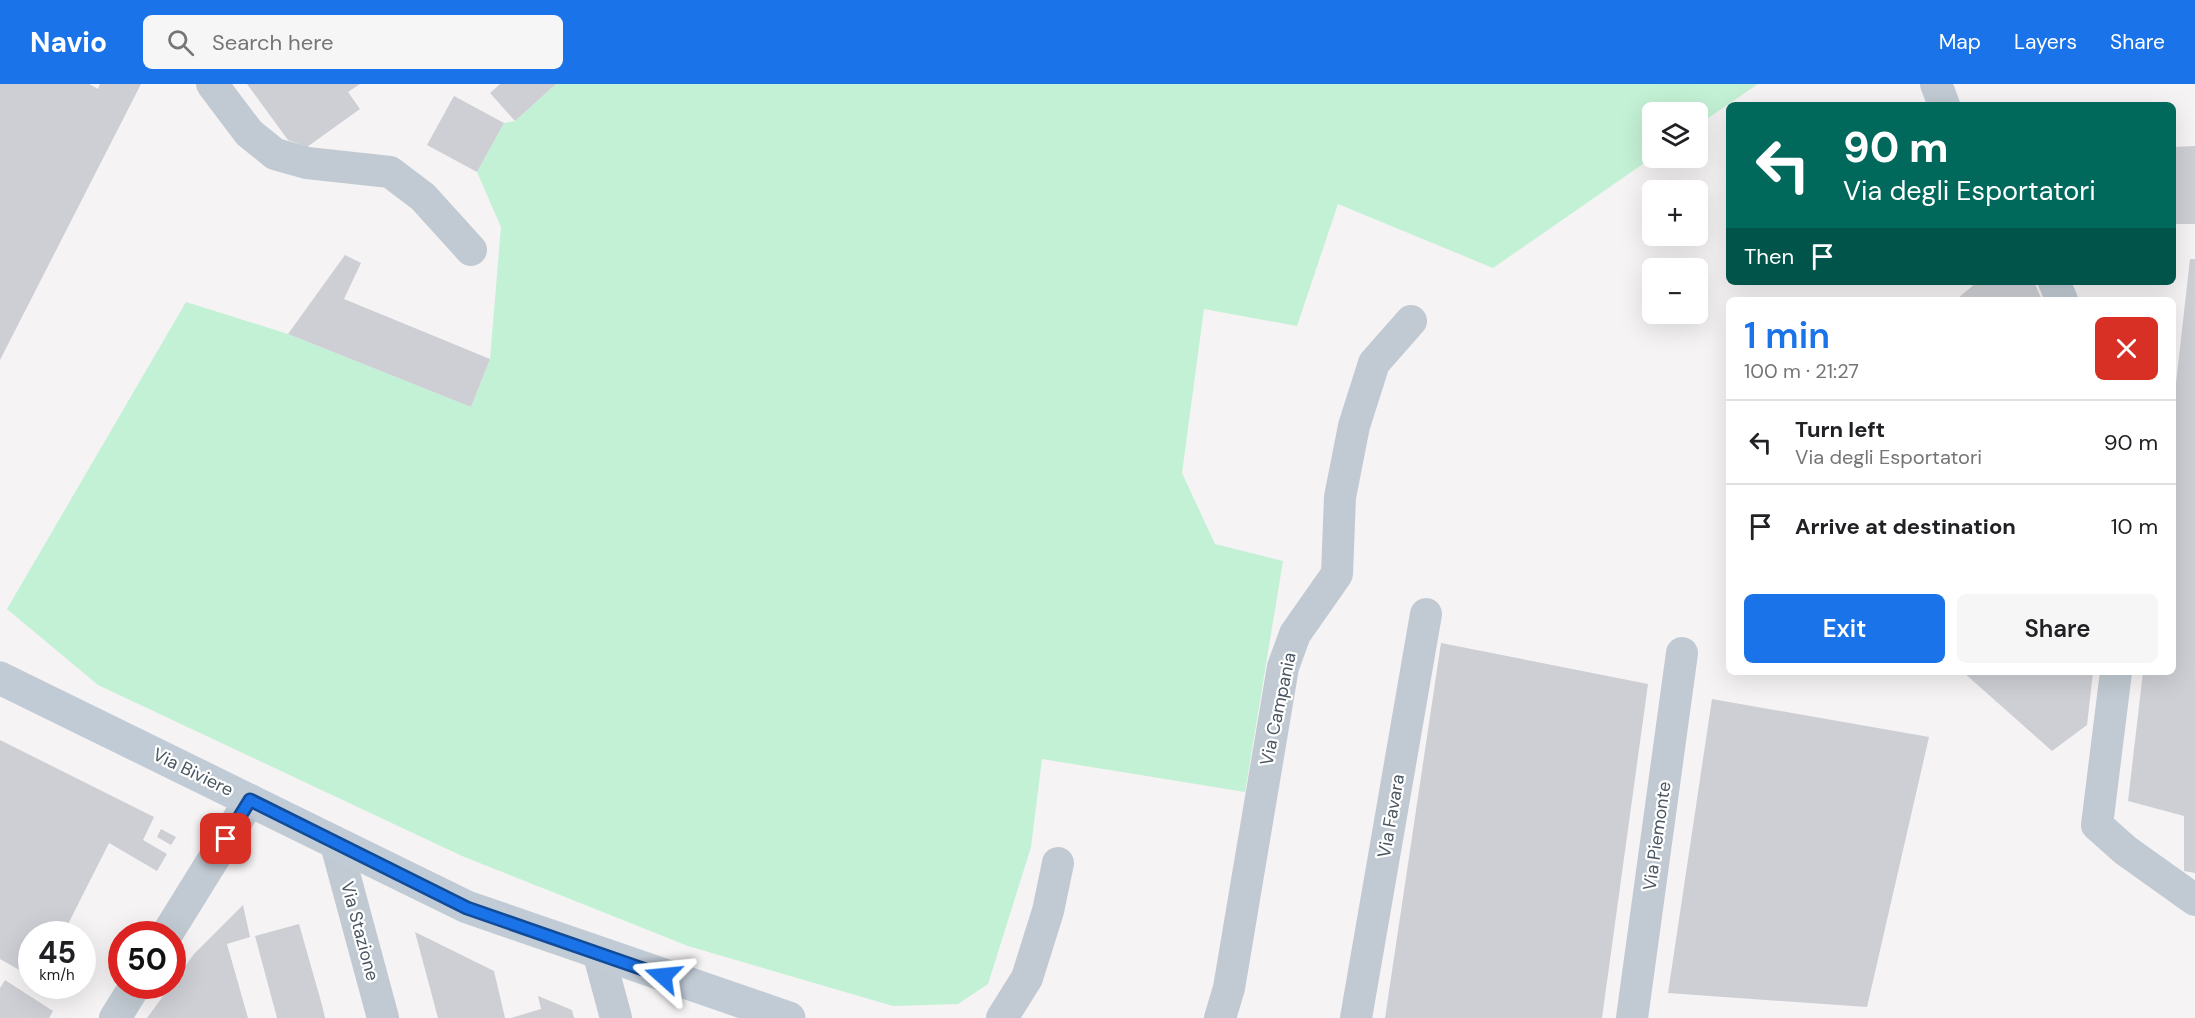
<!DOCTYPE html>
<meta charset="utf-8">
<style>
:root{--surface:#fff;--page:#f6f6f6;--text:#202124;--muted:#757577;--line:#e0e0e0;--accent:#1a73e8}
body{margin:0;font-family:"DM Sans",sans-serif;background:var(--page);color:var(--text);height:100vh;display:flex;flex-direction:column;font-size:22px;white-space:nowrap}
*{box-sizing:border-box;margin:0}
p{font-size:20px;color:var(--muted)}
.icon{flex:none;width:33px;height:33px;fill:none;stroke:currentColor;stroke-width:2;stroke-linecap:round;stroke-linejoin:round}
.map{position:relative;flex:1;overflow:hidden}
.side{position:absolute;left:1726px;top:213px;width:450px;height:378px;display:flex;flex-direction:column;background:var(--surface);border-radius:9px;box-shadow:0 6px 24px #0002}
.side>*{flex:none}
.top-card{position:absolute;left:1726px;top:18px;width:450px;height:183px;border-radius:9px;box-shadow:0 6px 24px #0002;background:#00695c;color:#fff;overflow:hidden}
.buttons{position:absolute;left:1642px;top:18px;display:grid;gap:12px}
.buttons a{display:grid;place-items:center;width:66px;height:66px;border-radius:9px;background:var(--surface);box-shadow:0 6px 24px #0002;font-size:30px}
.speed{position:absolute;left:18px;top:837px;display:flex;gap:12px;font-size:30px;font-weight:700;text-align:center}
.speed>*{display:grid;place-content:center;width:78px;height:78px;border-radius:50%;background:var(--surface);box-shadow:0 6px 24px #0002;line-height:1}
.speed small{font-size:15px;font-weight:400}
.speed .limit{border:9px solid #d22;background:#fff;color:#111}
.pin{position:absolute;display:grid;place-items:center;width:51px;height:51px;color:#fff;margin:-26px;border-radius:12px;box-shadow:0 3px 9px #0006}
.me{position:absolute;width:66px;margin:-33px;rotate:288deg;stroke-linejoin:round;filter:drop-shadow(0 0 4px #0008)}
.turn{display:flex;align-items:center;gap:21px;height:126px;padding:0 18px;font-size:27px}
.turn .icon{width:78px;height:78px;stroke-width:2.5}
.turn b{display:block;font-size:42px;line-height:51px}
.then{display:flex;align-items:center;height:57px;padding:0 18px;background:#0003;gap:12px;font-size:22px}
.round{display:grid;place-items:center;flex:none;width:63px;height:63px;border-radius:9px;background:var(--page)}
.overview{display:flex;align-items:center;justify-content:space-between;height:102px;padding:0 18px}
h1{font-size:36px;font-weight:600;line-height:45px;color:var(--accent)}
.action{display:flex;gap:12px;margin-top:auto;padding:12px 18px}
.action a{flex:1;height:69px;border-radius:9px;background:var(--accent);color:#fff;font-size:24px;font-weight:600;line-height:69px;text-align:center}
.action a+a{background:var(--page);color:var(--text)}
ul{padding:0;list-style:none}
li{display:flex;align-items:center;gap:18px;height:84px;padding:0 18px;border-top:2px solid var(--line)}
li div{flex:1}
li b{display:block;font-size:22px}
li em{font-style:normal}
header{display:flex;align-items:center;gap:36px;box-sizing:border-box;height:84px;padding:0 30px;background:var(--accent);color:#fff}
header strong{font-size:28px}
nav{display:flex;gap:33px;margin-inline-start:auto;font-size:21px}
.search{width:420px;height:54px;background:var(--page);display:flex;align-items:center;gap:15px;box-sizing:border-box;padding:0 21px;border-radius:9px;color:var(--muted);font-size:22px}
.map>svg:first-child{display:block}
.green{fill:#c3f1d5}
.building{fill:#cdcfd5}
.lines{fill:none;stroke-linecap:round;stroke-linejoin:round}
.minor{stroke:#c1cad2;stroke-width:32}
.secondary{stroke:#c1cbd6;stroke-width:33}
.route-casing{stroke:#114b97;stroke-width:15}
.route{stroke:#1a73e8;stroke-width:10}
.labels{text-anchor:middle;stroke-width:4.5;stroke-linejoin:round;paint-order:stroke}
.street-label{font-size:18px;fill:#4a5661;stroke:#fff}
</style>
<header>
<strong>Navio</strong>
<div class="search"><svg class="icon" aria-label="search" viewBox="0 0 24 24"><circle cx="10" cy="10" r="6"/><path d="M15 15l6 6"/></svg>Search here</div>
<nav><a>Map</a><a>Layers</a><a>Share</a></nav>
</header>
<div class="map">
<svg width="2195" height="934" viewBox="0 0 2195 934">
<rect width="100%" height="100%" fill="#f5f3f3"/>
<!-- green -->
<polygon class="green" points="556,0 1758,0 1698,41 1698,28 1653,28 1653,73 1493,184 1338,120 1297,242 1204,225 1182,389 1215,460 1283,477 1245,708 1042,675 1031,763 988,900 958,920 893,922 688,862 462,772 98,601 7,525 186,218 288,250 471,323 490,275 501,143 477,88 504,39 515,37"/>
<!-- building -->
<g class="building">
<polygon points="0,0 89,0 98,5 100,0 141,0 0,276"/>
<polygon points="247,0 360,0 348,8 360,25 307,63 288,56"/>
<polygon points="500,0 556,0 515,37 490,9"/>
<polygon points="454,12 504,39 477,88 427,61"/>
<polygon points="2195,62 2195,140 2174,140 2174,63"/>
<polygon points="345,171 361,179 344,215 490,275 471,323 288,250"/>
<polygon points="2190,175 2195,175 2195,789 2184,787 2184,732 2128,717 2143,588 2174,588 2174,317"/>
<polygon points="1977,198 2034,198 2042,216 1956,216"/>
<polygon points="1441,559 1648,600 1602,934 1385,934"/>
<polygon points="1963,588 2093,588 2087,641 2052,667"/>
<polygon points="1712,615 1929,653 1867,923 1668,909"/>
<polygon points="0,656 154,733 143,756 167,770 157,787 109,759 63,850 32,850 32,893 0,875"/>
<polygon points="161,745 176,753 171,761 157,753"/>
<polygon points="243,821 250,853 227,860 248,934 147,934 194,870"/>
<polygon points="299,840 322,921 325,934 277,934 255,852"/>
<polygon points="415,848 494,887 505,934 438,934"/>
<polygon points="5,896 53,927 49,934 0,934 0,904"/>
<polygon points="538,912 572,926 574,934 511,934 541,925"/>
</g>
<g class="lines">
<!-- minor -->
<g class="minor">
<polyline points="212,0 249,49 275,70 307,79 390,88 423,113 471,166"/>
<polyline points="1936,0 1944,21"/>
<polyline points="2054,198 2062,216"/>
<polyline points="2116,588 2097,741 2125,766 2195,816"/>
<polyline points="336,760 383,934"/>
<polyline points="167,850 250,716"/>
<polyline points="599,871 616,934"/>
<polyline points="115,934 135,902"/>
<polyline points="1002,934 1027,894 1048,827 1058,779"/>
<polyline points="1220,934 1229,904 1283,583 1295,550 1337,490 1340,413 1354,342 1374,279 1411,237"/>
<polyline points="1356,934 1426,530"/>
<polyline points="1632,934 1682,569"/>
</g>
<!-- secondary -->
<polyline class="secondary" points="0,594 467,823 789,934"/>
</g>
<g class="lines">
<defs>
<polyline id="route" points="226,755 250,716 467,824 663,892"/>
</defs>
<!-- route casing -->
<use href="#route" class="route-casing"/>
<!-- route -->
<use href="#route" class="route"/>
</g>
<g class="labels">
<!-- street labels -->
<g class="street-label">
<text transform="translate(1278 625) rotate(-78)" y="6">Via Campania</text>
<text transform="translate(193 688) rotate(26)" y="6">Via Biviere</text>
<text transform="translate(1391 732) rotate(-80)" y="6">Via Favara</text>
<text transform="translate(1657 752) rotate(-82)" y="6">Via Piemonte</text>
<text transform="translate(360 847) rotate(75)" y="6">Via Stazione</text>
</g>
</g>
</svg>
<div class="buttons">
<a><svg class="icon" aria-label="layers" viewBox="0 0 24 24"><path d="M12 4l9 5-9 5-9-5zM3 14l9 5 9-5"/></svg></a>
<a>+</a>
<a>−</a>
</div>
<div class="speed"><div>45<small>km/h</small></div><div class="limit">50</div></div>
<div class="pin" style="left:226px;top:755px;background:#d93025"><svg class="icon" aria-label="arrive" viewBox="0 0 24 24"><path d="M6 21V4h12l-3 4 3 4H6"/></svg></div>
<svg class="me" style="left:663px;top:892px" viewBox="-20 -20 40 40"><path d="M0-17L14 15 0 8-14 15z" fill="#1a73e8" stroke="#fff" stroke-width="4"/></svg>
<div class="top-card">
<div class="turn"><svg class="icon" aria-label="left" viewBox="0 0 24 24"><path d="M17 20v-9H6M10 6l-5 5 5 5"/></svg><div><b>90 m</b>Via degli Esportatori</div></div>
<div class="then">Then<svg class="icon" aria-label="arrive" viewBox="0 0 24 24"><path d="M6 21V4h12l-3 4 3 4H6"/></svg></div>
</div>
<section class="side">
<div class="overview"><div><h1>1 min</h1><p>100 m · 21:27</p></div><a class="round" style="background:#d93025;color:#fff"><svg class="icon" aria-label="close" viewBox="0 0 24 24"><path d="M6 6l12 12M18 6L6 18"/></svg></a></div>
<ul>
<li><svg class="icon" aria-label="left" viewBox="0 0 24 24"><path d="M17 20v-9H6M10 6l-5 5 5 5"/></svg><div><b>Turn left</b><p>Via degli Esportatori</p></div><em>90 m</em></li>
<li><svg class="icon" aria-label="arrive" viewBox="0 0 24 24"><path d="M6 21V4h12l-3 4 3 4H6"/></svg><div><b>Arrive at destination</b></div><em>10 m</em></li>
</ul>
<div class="action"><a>Exit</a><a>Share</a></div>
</section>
</div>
